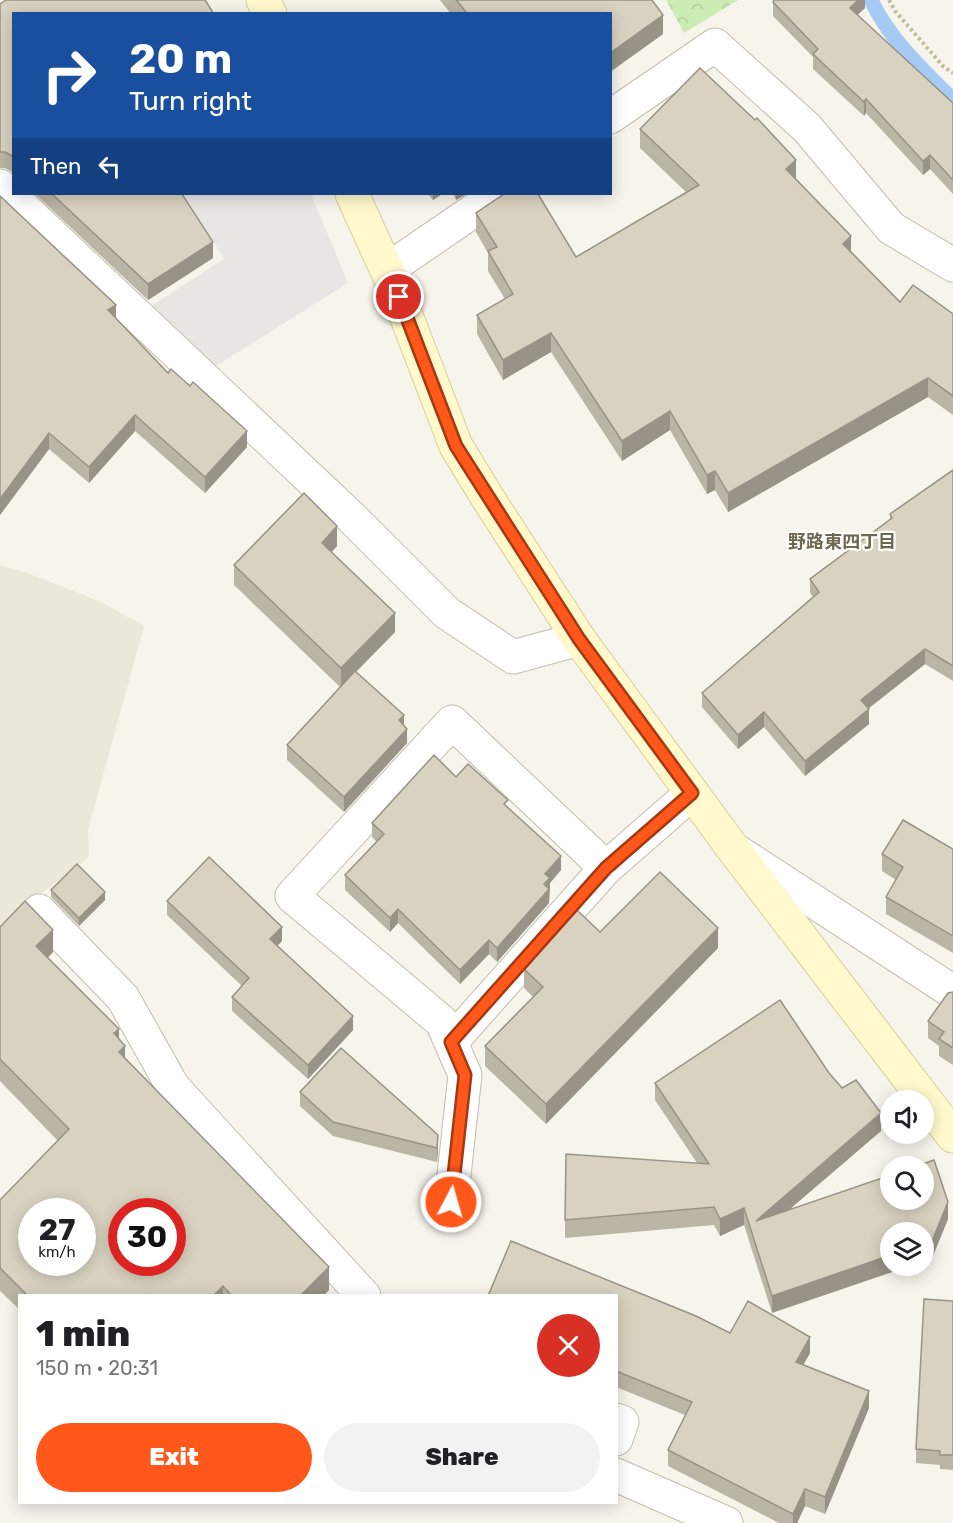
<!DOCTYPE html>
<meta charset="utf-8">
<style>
:root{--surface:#fff;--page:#f2f2f2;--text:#202124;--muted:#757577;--accent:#ff581a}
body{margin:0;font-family:Rubik,"Noto Sans JP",sans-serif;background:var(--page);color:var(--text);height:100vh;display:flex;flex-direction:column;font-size:22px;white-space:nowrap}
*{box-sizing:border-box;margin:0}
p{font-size:20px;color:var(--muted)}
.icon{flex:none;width:33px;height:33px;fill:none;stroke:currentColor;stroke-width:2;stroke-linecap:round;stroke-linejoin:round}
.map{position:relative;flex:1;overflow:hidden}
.drawer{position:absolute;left:18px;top:1294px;width:600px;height:210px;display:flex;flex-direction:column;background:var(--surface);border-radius:0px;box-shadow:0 3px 15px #0003}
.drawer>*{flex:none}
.guide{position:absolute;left:12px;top:12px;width:600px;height:183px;border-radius:0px;box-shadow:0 3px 15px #0003;background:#1a4fa0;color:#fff;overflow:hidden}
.controls{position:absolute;left:880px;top:1090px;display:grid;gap:12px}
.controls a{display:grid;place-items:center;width:54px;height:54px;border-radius:50%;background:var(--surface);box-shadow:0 3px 15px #0003;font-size:30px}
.speed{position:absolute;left:18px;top:1198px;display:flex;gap:12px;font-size:30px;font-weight:700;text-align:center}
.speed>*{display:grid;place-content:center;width:78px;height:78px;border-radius:50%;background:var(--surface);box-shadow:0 3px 15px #0003;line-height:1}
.speed small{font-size:15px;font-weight:400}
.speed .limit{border:9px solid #d22;background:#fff;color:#111}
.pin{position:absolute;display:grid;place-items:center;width:51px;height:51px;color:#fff;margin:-26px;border:3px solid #fff;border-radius:50%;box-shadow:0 2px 6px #0007}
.me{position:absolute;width:66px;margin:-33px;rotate:6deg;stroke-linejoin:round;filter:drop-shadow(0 0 4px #0008)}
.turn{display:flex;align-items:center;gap:21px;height:126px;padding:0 18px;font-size:27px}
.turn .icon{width:78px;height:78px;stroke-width:2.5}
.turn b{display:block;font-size:42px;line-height:51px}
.then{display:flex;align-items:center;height:57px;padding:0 18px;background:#0003;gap:12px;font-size:22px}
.round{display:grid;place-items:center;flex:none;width:63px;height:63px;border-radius:32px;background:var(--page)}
.headline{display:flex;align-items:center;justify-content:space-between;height:102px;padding:0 18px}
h1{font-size:36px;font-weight:800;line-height:45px}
.primary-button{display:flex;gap:12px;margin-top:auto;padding:12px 18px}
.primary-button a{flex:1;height:69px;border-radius:36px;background:var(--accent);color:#fff;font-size:24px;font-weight:800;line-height:69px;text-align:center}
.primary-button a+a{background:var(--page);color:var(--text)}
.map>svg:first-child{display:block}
.residential{fill:#ebe7d9}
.park{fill:url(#park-crowns)}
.parking{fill:#e8e6e3}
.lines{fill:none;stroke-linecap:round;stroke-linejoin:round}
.stream{stroke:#a5cbf5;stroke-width:15}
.street-casing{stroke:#c3bead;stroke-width:35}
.secondary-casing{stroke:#d9cf99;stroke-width:35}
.path{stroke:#c6bc9d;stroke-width:4;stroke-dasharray:3 3;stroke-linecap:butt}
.street{stroke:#fff;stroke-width:33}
.secondary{stroke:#fff9cd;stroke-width:33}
.wall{fill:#bbb5a5}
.shaded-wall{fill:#989386}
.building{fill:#d9d2c0;stroke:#989386;stroke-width:1.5;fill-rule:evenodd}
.route-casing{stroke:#a63911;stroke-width:15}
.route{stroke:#ff581a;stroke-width:10}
.labels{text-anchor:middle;stroke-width:4.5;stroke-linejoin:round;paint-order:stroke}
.neighbourhood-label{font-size:18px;font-weight:bold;fill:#6f664e;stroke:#fff}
</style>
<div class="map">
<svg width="953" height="1523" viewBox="0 0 953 1523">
<defs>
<pattern id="park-crowns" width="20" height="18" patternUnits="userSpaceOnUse" patternTransform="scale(1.5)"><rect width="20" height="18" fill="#cbecb2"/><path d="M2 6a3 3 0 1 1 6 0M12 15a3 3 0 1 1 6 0" fill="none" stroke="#b0cc9a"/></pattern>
</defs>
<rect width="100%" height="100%" fill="#f6f4eb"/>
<!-- residential -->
<polygon class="residential" points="0,565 30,574 99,601 144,626 88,830 89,857 0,925"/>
<!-- park -->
<polygon class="park" points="666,0 738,0 684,33"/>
<!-- parking -->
<polygon class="parking" points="184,194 311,194 348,283 211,369 148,308 224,259"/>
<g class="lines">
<!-- stream -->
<path class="stream" d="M 871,0 C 890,40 922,69 953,100"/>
<defs>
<g id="street">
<polyline points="610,117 715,45 807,128 891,228 953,265"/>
<polyline points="0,186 352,518 447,613 513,657 579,639"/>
<polyline points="387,270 498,194"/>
<polyline points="738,852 953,992"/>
<polyline points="39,911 123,998 173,1087 364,1296"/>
<polyline points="451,1042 606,868 692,793"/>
<polyline points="451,1202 465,1075 442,1022 292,896 452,722 606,868"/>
<polyline points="616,1420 622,1422 616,1439"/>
<polyline points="616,1475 726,1523"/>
</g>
<g id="secondary">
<polyline points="263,0 270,14"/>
<polyline points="352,194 399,297 456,446 489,500 579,639 734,850 953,1136"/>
</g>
</defs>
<!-- street casing -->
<use href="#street" class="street-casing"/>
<!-- secondary casing -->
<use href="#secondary" class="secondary-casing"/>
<!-- path -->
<polyline class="path" points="889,0 895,11 943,66 953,73"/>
<!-- street -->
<use href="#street" class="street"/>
<!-- secondary -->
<use href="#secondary" class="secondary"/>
</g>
<!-- wall -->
<g class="wall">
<polygon points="440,0 652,0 663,34 610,72 610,14 451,14"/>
<polygon points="865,0 865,8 857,15 953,103 953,194 930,169 923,175 866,113 864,116 813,69 813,57 773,16 773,2"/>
<polygon points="0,4 14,14 14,173 5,168 0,168"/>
<polygon points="640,129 796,179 851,251 900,302 953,314 953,415 928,397 728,512 715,490 707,494 670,430 622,461 551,352 503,380 477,334 477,315 505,299 488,271 488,253 476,232 476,213 576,257 687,193 640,148"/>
<polygon points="35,194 182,194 213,258 148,300"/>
<polygon points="428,194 442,194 433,200"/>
<polygon points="453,194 466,194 456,200"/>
<polygon points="0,196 168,373 247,447 205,493 135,431 89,483 49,449 0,515"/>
<polygon points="953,470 953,681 925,664 868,709 869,724 805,776 764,727 738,749 702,707 702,693 813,597 810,593 810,579 890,520 890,514"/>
<polygon points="337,546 331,552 395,632 356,672 404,725 407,743 344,812 287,760 287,745 340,687 234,585 234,565"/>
<polygon points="456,777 508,807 561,870 550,883 549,903 497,962 489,954 460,984 398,923 390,932 345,890 345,875 377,842 372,837 372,823"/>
<polygon points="953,849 953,953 886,914 886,897 896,880 882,871 882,854"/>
<polygon points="51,890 105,900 79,926 51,897"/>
<polygon points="167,901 282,941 277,946 353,1030 308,1079 232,1011 232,997 242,986 167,915"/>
<polygon points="0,927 53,952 48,958 119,1039 125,1058 329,1290 323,1296 20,1296 20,1310 0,1291 0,1200 58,1141 0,1081"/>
<polygon points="600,932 718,948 546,1124 485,1066 485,1046 533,997 524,988 524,969"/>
<polygon points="953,992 953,1065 939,1056 939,1046 928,1038 928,1021"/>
<polygon points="341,1048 438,1150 437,1162 333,1136 300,1106 300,1092"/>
<polygon points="829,1073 842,1088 881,1131 790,1209 948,1219 932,1258 924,1261 924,1233 772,1313 744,1225 720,1236 714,1225 565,1238 565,1220 697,1163 655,1100 655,1083"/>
<polygon points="616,1296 730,1333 810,1353 803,1365 869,1408 825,1514 805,1506 797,1523 779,1523 668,1466 668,1450 685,1415 616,1387"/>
<polygon points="953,1301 953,1470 940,1469 940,1465 916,1463 916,1449"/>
</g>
<!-- shaded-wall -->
<g class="shaded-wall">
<polygon points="858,0 865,0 865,8 850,22 850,8"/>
<polygon points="663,15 663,34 610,72 610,53"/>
<polygon points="866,99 866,113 864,116 864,102"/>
<polygon points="930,155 930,169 923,175 923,161"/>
<polygon points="796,160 796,180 786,169"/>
<polygon points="433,194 442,194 433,200"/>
<polygon points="456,194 466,194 456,200"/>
<polygon points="851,236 851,255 843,244"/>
<polygon points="213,242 213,258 148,300 148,284"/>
<polygon points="116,305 116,321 108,310"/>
<polygon points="551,333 551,352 503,380 503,360"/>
<polygon points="928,378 928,397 728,512 728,493"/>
<polygon points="670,411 670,430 622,461 622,441"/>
<polygon points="135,415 135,431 89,483 89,467"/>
<polygon points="247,431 247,447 205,493 205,477"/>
<polygon points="49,433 49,449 0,515 0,499"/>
<polygon points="715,471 715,490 707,494 707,475"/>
<polygon points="337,526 337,546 322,563 322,543"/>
<polygon points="395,613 395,632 341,687 341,668"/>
<polygon points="925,649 925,664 861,714 861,700"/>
<polygon points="869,709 869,724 805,776 805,761"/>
<polygon points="764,712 764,727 738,749 738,735"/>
<polygon points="404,715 404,729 399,720"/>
<polygon points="407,729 407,743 344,812 344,797"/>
<polygon points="561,856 561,870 550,883 549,903 497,962 497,948 545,874"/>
<polygon points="105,892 105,900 79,926 79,918"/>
<polygon points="398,909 398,923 390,932 390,918"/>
<polygon points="282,927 282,941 270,953 270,939"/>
<polygon points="718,928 718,948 546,1124 546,1104"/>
<polygon points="53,930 53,952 36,969 36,946"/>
<polygon points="489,940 489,954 460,984 460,970"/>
<polygon points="353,1016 353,1030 308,1079 308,1065"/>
<polygon points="119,1029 119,1051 125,1046 125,1068 119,1074 114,1033"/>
<polygon points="881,1113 881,1131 756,1238 756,1221"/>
<polygon points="438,1135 438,1150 437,1162 437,1148"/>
<polygon points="948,1202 948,1219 932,1258 924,1261 924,1244"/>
<polygon points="744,1208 744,1225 720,1236 720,1219"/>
<polygon points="891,1255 891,1266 910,1266 772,1313 772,1296"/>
<polygon points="329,1267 329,1290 323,1296 300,1296"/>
<polygon points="223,1286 223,1296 213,1296"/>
<polygon points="810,1337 810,1353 796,1378 796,1362"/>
<polygon points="869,1391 869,1408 825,1514 825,1497"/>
<polygon points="805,1489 805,1506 797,1523 793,1523 793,1514"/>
</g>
<!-- building -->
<g class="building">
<polygon points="6,0 205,0 214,14 14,14 14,157 5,152 0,152 0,4"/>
<polygon points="456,0 652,0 663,15 610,53 610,14 466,14 467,13"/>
<polygon points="774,0 858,0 850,8 953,103 953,180 930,155 923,161 866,99 864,102 813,54 818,49 773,2"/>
<polygon points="700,68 755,120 757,118 796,160 786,169 851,236 843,244 900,302 913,285 953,314 953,396 928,378 728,493 715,471 707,475 670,411 622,441 551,333 503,360 477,315 513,294 488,251 497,247 476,213 504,194 538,194 576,257 699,185 640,129"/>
<polygon points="52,194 182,194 213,242 148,284"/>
<polygon points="0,196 116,305 108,310 168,373 171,369 190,386 193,382 247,431 205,477 135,415 89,467 49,433 0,499"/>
<polygon points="953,470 953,666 925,649 861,700 869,709 805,761 764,712 738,735 702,693 819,592 810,579 892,518 890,514"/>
<polygon points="304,493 337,526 322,543 395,613 341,668 234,565"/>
<polygon points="355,671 404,715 399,720 407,729 344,797 287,745"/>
<polygon points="434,755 456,777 468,764 508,800 504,804 561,856 545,874 550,878 544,884 549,889 497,948 489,940 460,970 398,909 390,918 345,875 384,834 372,823"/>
<polygon points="903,820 953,849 953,936 886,897 903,867 882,854"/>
<polygon points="209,857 282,927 270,939 353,1016 308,1065 232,997 249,978 167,901"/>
<polygon points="77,864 105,892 79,918 51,890"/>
<polygon points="660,872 718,928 546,1104 485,1046 543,987 524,969 577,910 600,932"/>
<path d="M 25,901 L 53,930 L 36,946 L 119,1029 L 114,1033 L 125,1046 L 119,1052 L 329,1267 L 300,1296 L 232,1296 L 223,1286 L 213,1296 L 28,1296 L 0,1268 L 0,1200 L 69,1129 L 0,1059 L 0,927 ZM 32,1212 L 82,1212 L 82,1263 L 32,1263 ZM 122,1212 L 172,1212 L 172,1263 L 122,1263 Z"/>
<polygon points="953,992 953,1048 939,1039 944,1032 928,1021 948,993"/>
<polygon points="780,1000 829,1073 842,1088 856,1080 881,1113 756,1221 891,1175 891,1200 924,1200 924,1167 914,1167 934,1160 948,1202 932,1241 924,1244 924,1233 891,1233 891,1255 772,1296 744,1208 720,1219 714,1207 565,1220 566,1154 709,1164 655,1083"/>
<polygon points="341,1048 438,1135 437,1148 333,1122 300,1092"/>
<polygon points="511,1241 696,1316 730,1333 748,1301 810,1337 796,1362 869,1391 825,1497 805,1489 793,1514 668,1450 692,1402 616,1371 616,1296 488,1296"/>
<polygon points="924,1299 953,1301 953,1455 940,1455 940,1451 916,1449"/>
</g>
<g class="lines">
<defs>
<polyline id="route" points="399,297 456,446 579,639 692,793 606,868 451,1042 465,1075 451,1202"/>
</defs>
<!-- route casing -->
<use href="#route" class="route-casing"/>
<!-- route -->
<use href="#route" class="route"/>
</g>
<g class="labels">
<!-- neighbourhood labels -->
<g class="neighbourhood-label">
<text x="842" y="548">野路東四丁目</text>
</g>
</g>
</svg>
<div class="controls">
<a><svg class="icon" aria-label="sound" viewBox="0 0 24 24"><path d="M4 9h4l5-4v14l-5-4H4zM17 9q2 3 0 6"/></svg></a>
<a><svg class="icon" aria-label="search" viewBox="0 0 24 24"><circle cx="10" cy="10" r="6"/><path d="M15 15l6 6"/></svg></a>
<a><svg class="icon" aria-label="layers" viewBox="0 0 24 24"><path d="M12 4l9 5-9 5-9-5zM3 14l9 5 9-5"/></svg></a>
</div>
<div class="speed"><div>27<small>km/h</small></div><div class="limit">30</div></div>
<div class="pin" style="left:399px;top:297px;background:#d93025"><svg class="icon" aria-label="arrive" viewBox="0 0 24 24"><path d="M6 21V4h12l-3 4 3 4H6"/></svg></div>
<svg class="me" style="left:451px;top:1202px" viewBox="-20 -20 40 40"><circle r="17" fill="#ff581a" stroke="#fff" stroke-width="3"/><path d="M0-11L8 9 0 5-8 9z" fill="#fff"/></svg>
<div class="guide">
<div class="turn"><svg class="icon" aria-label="right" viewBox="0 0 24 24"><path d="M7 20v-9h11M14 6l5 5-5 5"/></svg><div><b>20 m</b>Turn right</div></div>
<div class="then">Then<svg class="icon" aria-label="left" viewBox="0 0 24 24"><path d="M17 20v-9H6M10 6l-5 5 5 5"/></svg></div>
</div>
<section class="drawer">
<div class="headline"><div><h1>1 min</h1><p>150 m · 20:31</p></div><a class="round" style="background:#d93025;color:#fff"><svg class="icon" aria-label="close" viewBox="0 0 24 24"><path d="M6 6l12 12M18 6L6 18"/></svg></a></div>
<div class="primary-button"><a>Exit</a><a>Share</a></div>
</section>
</div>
